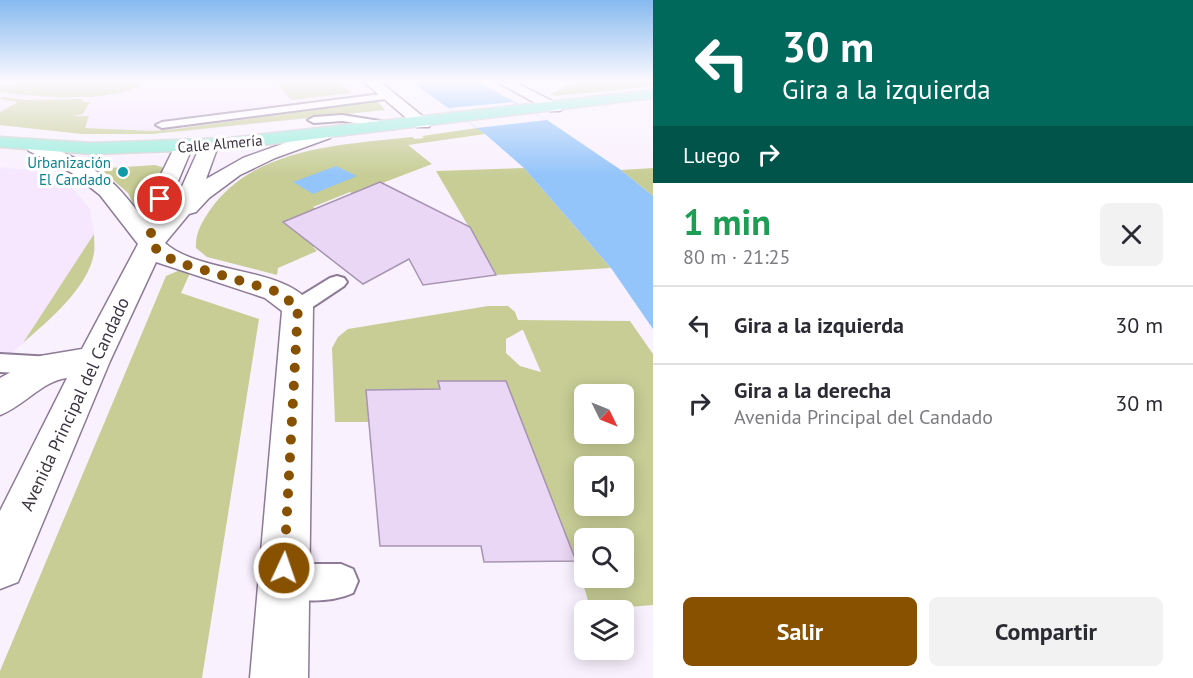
<!DOCTYPE html>
<html lang="es">
<meta charset="utf-8">
<style>
:root{--surface:#fff;--page:#f2f2f3;--text:#2b2b33;--muted:#7c7c81;--line:#e1e1e2;--accent:#875100}
body{margin:0;font-family:"PT Sans",sans-serif;background:var(--page);color:var(--text);height:100vh;display:flex;flex-direction:column;font-size:22px;white-space:nowrap}
*{box-sizing:border-box;margin:0}
p{font-size:20px;color:var(--muted)}
.icon{flex:none;width:33px;height:33px;fill:none;stroke:currentColor;stroke-width:2;stroke-linecap:round;stroke-linejoin:round}
.map{position:relative;flex:1;overflow:hidden}
.panel{display:flex;flex-direction:column;background:var(--surface);width:540px}
.panel>*{flex:none}
.hud{background:#00695c;color:#fff;overflow:hidden}
.needle{width:39px;rotate:133deg}
.tools{position:absolute;left:574px;top:384px;display:grid;gap:12px}
.tools a{display:grid;place-items:center;width:60px;height:60px;border-radius:9px;background:var(--surface);box-shadow:0 3px 15px #0003;font-size:30px}
.pin{position:absolute;display:grid;place-items:center;width:51px;height:51px;color:#fff;margin:-26px;border:3px solid #fff;border-radius:50%;box-shadow:0 2px 6px #0007}
.me{position:absolute;width:66px;margin:-33px;rotate:3deg;stroke-linejoin:round;filter:drop-shadow(0 0 4px #0008)}
.turn{display:flex;align-items:center;gap:21px;height:126px;padding:0 30px;font-size:27px}
.turn .icon{width:78px;height:78px;stroke-width:2.5}
.turn b{display:block;font-size:42px;line-height:51px}
.then{display:flex;align-items:center;height:57px;padding:0 30px;background:#0003;gap:12px;font-size:22px}
.round{display:grid;place-items:center;flex:none;width:63px;height:63px;border-radius:9px;background:var(--page)}
.head{display:flex;align-items:center;justify-content:space-between;height:102px;padding:0 30px}
h1{font-size:36px;font-weight:800;line-height:45px;color:#1e9e55}
.cta{display:flex;gap:12px;margin-top:auto;padding:12px 30px}
.cta a{flex:1;height:69px;border-radius:9px;background:var(--accent);color:#fff;font-size:24px;font-weight:800;line-height:69px;text-align:center}
.cta a+a{background:var(--page);color:var(--text)}
ul{padding:0;list-style:none}
li{display:flex;align-items:center;gap:18px;height:78px;padding:0 30px;border-top:2px solid var(--line)}
li div{flex:1}
li b{display:block;font-size:22px}
li em{font-style:normal}
main{display:flex;flex:1;min-height:0}
.map>svg:first-child{display:block}
.built{fill:#f6e7fe}
.green{fill:#c7cd95;fill-rule:evenodd}
.water{fill:#93c4fa}
.pier{fill:#f9f1fe}
.building{fill:#ead7f5;stroke:#a694b1;stroke-width:1.5}
.lines{fill:none;stroke-linecap:round;stroke-linejoin:round}
.service-casing{stroke:#8d7b97;stroke-width:4}
.minor-casing{stroke:#8d7b97;stroke-width:3}
.tertiary-casing{stroke:#8d7b97;stroke-width:3}
.primary-casing{stroke:#d4d3d5;stroke-width:3}
.service{fill:#fff;fill-rule:evenodd}
.minor{fill:#fff;fill-rule:evenodd}
.tertiary{fill:#fff;fill-rule:evenodd}
.primary{fill:#9ceddd;fill-rule:evenodd}
.route{stroke:#875100;stroke-width:10;stroke-dasharray:0 18}
.culture-dot{fill:#0f9aa8;stroke:#fff;stroke-width:2}
.labels{text-anchor:middle;stroke-width:6;stroke-linejoin:round;paint-order:stroke}
.far-street-label{font-size:15px;fill:#3c3541;stroke:#fff}
.far-culture-label{font-size:15px;fill:#0d838f;stroke:#fff;text-anchor:end}
.street-label{font-size:18px;fill:#3c3541;stroke:#fff}
</style>
<main>
<div class="map">
<svg width="653" height="678" viewBox="0 0 653 678">
<rect width="100%" height="100%" fill="#f9f1fe"/>
<!-- built -->
<g class="built">
<polygon points="16,81 360,81 385,110 180,132 82,134 0,125 0,87 16,84"/>
<polygon points="0,167 44,172 61,179 73,189 90,209 94,234 23,343 0,363"/>
</g>
<!-- green -->
<g class="green">
<path d="M 16,81 L 129,81 L 130,84 L 139,84 L 141,86 C 106,103 37,97 0,92 L 0,87 L 16,84 Z"/>
<polygon points="275,81 337,81 351,93 291,100"/>
<polygon points="574,81 653,81 653,86 557,96 550,94 575,83"/>
<polygon points="2,97 26,100 81,99 84,102 90,102 83,114 74,116 89,116 85,128 153,131 175,129 377,101 385,110 152,134 82,134 0,125 0,112 18,102 0,99"/>
<path d="M 477,128 L 485,134 L 408,145 L 432,164 L 359,192 L 357,196 L 350,192 L 313,207 L 319,211 L 319,244 L 313,247 L 317,251 L 278,268 L 277,275 L 207,257 L 196,248 C 195,233 202,222 210,210 C 255,146 343,145 412,137 L 415,139 L 424,138 L 422,136 Z"/>
<polygon points="155,165 162,167 164,170 141,209 137,212 128,193 104,172 109,168"/>
<polygon points="524,168 611,268 497,275 436,171"/>
<polygon points="653,168 653,196 621,170"/>
<path d="M 94,234 C 94,240 95,247 94,253 C 89,287 48,321 23,343 Z"/>
<polygon points="180,270 190,273 181,293 259,319 202,678 0,678 0,671 166,276"/>
<path d="M 488,306 L 508,306 L 515,312 L 518,320 L 630,321 L 653,354 L 653,605 L 591,610 L 576,561 L 506,381 L 440,389 L 366,390 L 370,422 L 335,422 L 332,348 L 338,337 L 348,329 ZM 522,330 L 523,330 L 541,372 L 520,366 L 506,353 L 506,339 ZM 585,394 L 624,394 L 624,434 L 585,434 ZM 585,466 L 624,466 L 624,506 L 585,506 ZM 585,538 L 624,538 L 624,578 L 585,578 Z"/>
</g>
<!-- water -->
<g class="water">
<polygon points="410,81 477,81 547,120 621,170 653,196 653,329 611,268 524,168 485,134"/>
<polygon points="336,166 357,176 313,194 293,182"/>
</g>
<!-- pier -->
<polygon class="pier" points="513,102 547,120 477,128 449,108"/>
<!-- building -->
<g class="building">
<polygon points="380,182 470,227 496,275 423,285 409,259 363,284 283,222"/>
<polygon points="438,381 506,381 576,561 484,562 481,546 380,546 366,390 440,389"/>
</g>
<g class="lines">
<defs>
<g id="service">
<polygon points="389,93 393,94 393,98 162,128 156,125 162,122"/>
<polygon points="342,115 393,123 399,126 393,129 342,121 314,123 308,120 314,117"/>
<polygon points="337,276 344,278 347,282 344,286 305,312 298,314 291,312 288,307 291,302 330,278"/>
<polygon points="0,354 52,357 60,359 64,366 60,373 52,375 0,372"/>
<path d="M 284,564 L 341,564 L 353,569 L 358,581 L 353,593 C 331,603 294,603 272,593 L 267,581 L 272,569 Z"/>
</g>
<path id="minor" d="M 324,129 L 330,130 L 333,134 L 330,138 L 275,158 L 240,175 L 209,198 L 196,212 L 189,214 L 165,243 C 201,275 288,266 313,307 L 308,678 L 250,678 L 282,311 L 265,298 L 156,262 L 110,361 L 18,582 L 0,589 L 0,511 L 67,378 C 42,381 24,406 0,415 L 0,378 L 40,356 L 82,349 L 138,244 L 100,195 L 72,173 L 29,151 L 27,147 L 29,143 C 48,139 102,173 116,186 C 125,195 133,206 141,215 L 176,144 L 190,144 L 192,148 L 165,212 L 175,202 L 202,142 L 216,142 L 218,146 L 206,179 L 243,158 Z"/>
<g id="tertiary">
<polygon points="363,81 379,81 431,123 429,127 417,127"/>
<polygon points="495,81 513,81 560,105 563,108 560,111 550,111"/>
</g>
<polygon id="primary" points="653,90 653,98 230,149 92,154 0,147 0,137 92,143 230,138"/>
</defs>
<!-- service casing -->
<use href="#service" class="service-casing"/>
<!-- minor casing -->
<use href="#minor" class="minor-casing"/>
<!-- tertiary casing -->
<use href="#tertiary" class="tertiary-casing"/>
<!-- primary casing -->
<use href="#primary" class="primary-casing"/>
<!-- service -->
<use href="#service" class="service"/>
<!-- minor -->
<use href="#minor" class="minor"/>
<!-- tertiary -->
<use href="#tertiary" class="tertiary"/>
<!-- primary -->
<use href="#primary" class="primary"/>
</g>
<!-- sky -->
<linearGradient id="sky" x2="0" y2="1"><stop stop-color="#86baef"/><stop offset="0.46" stop-color="#fcf9ff"/><stop offset="1" stop-color="#fcf9ff" stop-opacity="0"/></linearGradient>
<rect width="653" height="176" fill="url(#sky)"/>
<g class="lines">
<!-- route -->
<polyline class="route" points="160,199 151,218 151,244 164,256 187,265 275,291 298,307 284,568"/>
</g>
<!-- markers -->
<circle class="culture-dot" cx="123" cy="172" r="6"/>
<g class="labels">
<!-- far-street labels -->
<g class="far-street-label">
<text transform="translate(220 144) rotate(-5)" y="5">Calle Almería</text>
</g>
<!-- far-culture labels -->
<g class="far-culture-label">
<text x="111" y="168">Urbanización<tspan x="111" dy="17">El Candado</tspan></text>
</g>
<!-- street labels -->
<g class="street-label">
<text transform="translate(75 404) rotate(-65)" y="6">Avenida Principal del Candado</text>
</g>
</g>
</svg>
<div class="tools">
<a><svg class="needle" viewBox="-14 -14 28 28"><path d="M0-13l5 13h-10z" fill="#e53935"/><path d="M0 13l5-13h-10z" fill="#7c7c81"/></svg></a>
<a><svg class="icon" aria-label="sound" viewBox="0 0 24 24"><path d="M4 9h4l5-4v14l-5-4H4zM17 9q2 3 0 6"/></svg></a>
<a><svg class="icon" aria-label="search" viewBox="0 0 24 24"><circle cx="10" cy="10" r="6"/><path d="M15 15l6 6"/></svg></a>
<a><svg class="icon" aria-label="layers" viewBox="0 0 24 24"><path d="M12 4l9 5-9 5-9-5zM3 14l9 5 9-5"/></svg></a>
</div>
<div class="pin" style="left:160px;top:199px;background:#d93025"><svg class="icon" aria-label="arrive" viewBox="0 0 24 24"><path d="M6 21V4h12l-3 4 3 4H6"/></svg></div>
<svg class="me" style="left:284px;top:568px" viewBox="-20 -20 40 40"><circle r="17" fill="#875100" stroke="#fff" stroke-width="3"/><path d="M0-11L8 9 0 5-8 9z" fill="#fff"/></svg>
</div>
<section class="panel">
<div class="hud">
<div class="turn"><svg class="icon" aria-label="left" viewBox="0 0 24 24"><path d="M17 20v-9H6M10 6l-5 5 5 5"/></svg><div><b>30 m</b>Gira a la izquierda</div></div>
<div class="then">Luego<svg class="icon" aria-label="right" viewBox="0 0 24 24"><path d="M7 20v-9h11M14 6l5 5-5 5"/></svg></div>
</div>
<div class="head"><div><h1>1 min</h1><p>80 m · 21:25</p></div><a class="round"><svg class="icon" aria-label="close" viewBox="0 0 24 24"><path d="M6 6l12 12M18 6L6 18"/></svg></a></div>
<ul>
<li><svg class="icon" aria-label="left" viewBox="0 0 24 24"><path d="M17 20v-9H6M10 6l-5 5 5 5"/></svg><div><b>Gira a la izquierda</b></div><em>30 m</em></li>
<li><svg class="icon" aria-label="right" viewBox="0 0 24 24"><path d="M7 20v-9h11M14 6l5 5-5 5"/></svg><div><b>Gira a la derecha</b><p>Avenida Principal del Candado</p></div><em>30 m</em></li>
</ul>
<div class="cta"><a>Salir</a><a>Compartir</a></div>
</section>
</main>
